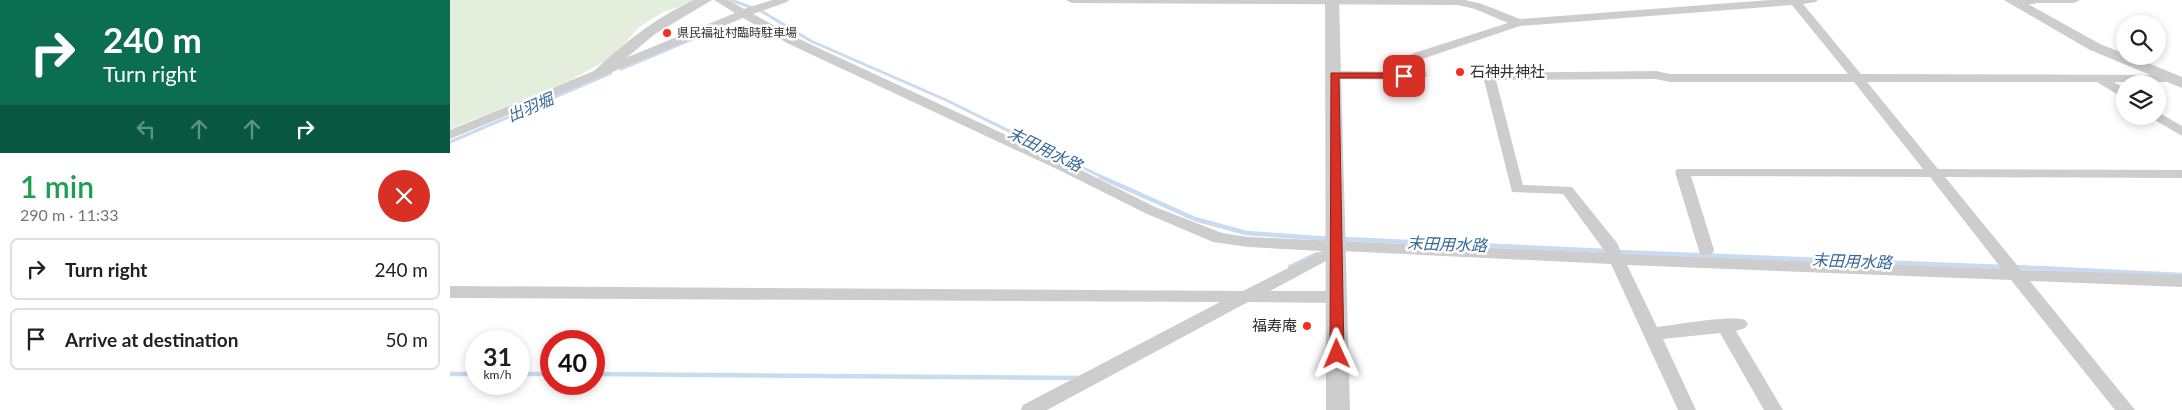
<!DOCTYPE html>
<meta charset="utf-8">
<style>
:root{--surface:#fff;--page:#f2f2f2;--text:#202124;--muted:#757577;--line:#e0e0e0}
body{margin:0;font-family:Lato,"Noto Sans JP",sans-serif;background:var(--page);color:var(--text);height:100vh;display:flex;flex-direction:column;font-size:19px;white-space:nowrap}
*{box-sizing:border-box;margin:0}
p{font-size:16px;color:var(--muted)}
.icon{flex:none;width:28px;height:28px;fill:none;stroke:currentColor;stroke-width:2;stroke-linecap:round;stroke-linejoin:round}
.map{position:relative;flex:1;overflow:hidden}
.drawer{display:flex;flex-direction:column;background:var(--surface);width:450px}
.drawer>*{flex:none}
.banner{background:#0b6e4f;color:#fff;overflow:hidden}
.buttons{position:absolute;left:1666px;top:15px;display:grid;gap:10px}
.buttons a{display:grid;place-items:center;width:50px;height:50px;border-radius:50%;background:var(--surface);box-shadow:0 2px 8px #0003;font-size:25px}
.speed{position:absolute;left:15px;top:330px;display:flex;gap:10px;font-size:25px;font-weight:700;text-align:center}
.speed>*{display:grid;place-content:center;width:65px;height:65px;border-radius:50%;background:var(--surface);box-shadow:0 2px 8px #0003;line-height:1}
.speed small{font-size:12px;font-weight:400}
.speed .limit{border:8px solid #d22;background:#fff;color:#111}
.pin{position:absolute;display:grid;place-items:center;width:42px;height:42px;color:#fff;margin:-21px;border-radius:10px;box-shadow:0 2px 8px #0006}
.me{position:absolute;width:55px;margin:-28px;rotate:359deg;stroke-linejoin:round;filter:drop-shadow(0 0 4px #0008)}
.turn{display:flex;align-items:center;gap:18px;height:105px;padding:0 20px;font-size:22px}
.turn .icon{width:65px;height:65px;stroke-width:2.5}
.turn b{display:block;font-size:35px;line-height:42px}
.lanes{display:flex;align-items:center;height:48px;padding:0 20px;background:#0003;justify-content:center;gap:25px;direction:ltr}
.lanes .off{opacity:.35}
.round{display:grid;place-items:center;flex:none;width:52px;height:52px;border-radius:26px;background:var(--page)}
.overview{display:flex;align-items:center;justify-content:space-between;height:85px;padding:0 20px}
h1{font-size:30px;font-weight:600;line-height:38px;color:#1e9e55}
ul{padding:0;list-style:none}
li{display:flex;align-items:center;gap:15px;height:62px;margin:0 10px 8px;padding:0 10px;border:2px solid var(--line);border-radius:8px}
li div{flex:1}
li b{display:block;font-size:19px}
li em{font-style:normal}
main{display:flex;flex:1;min-height:0}
.map>svg:first-child{display:block}
.green{fill:#e4eedd}
.lines{fill:none;stroke-linecap:round;stroke-linejoin:round}
.stream-far1{stroke:#c8dbf0;stroke-width:3}
.stream{stroke:#c8dbf0;stroke-width:4.5}
.minor{fill:#cdcdcd;fill-rule:evenodd}
.tertiary{fill:#cdcdcd;fill-rule:evenodd}
.route{fill:#d93025;stroke:#8d1f18}
.poi-dot{fill:#f62d24;stroke:#fff;stroke-width:2}
.labels{text-anchor:middle;stroke-width:5;stroke-linejoin:round;paint-order:stroke}
.far-poi-label{font-size:12px;fill:#303030;stroke:#fff;text-anchor:start}
.poi-label{font-size:15px;fill:#303030;stroke:#fff;text-anchor:start}
.water-label{font-size:16px;font-style:italic;fill:#35679b;stroke:#fff}
</style>
<main>
<section class="drawer">
<div class="banner">
<div class="turn"><svg class="icon" aria-label="right" viewBox="0 0 24 24"><path d="M7 20v-9h11M14 6l5 5-5 5"/></svg><div><b>240 m</b>Turn right</div></div>
<div class="lanes"><svg class="icon off" aria-label="left" viewBox="0 0 24 24"><path d="M17 20v-9H6M10 6l-5 5 5 5"/></svg><svg class="icon off" aria-label="ahead" viewBox="0 0 24 24"><path d="M12 20V5M6 11l6-6 6 6"/></svg><svg class="icon off" aria-label="ahead" viewBox="0 0 24 24"><path d="M12 20V5M6 11l6-6 6 6"/></svg><svg class="icon" aria-label="right" viewBox="0 0 24 24"><path d="M7 20v-9h11M14 6l5 5-5 5"/></svg></div>
</div>
<div class="overview"><div><h1>1 min</h1><p>290 m · 11:33</p></div><a class="round" style="background:#d93025;color:#fff"><svg class="icon" aria-label="close" viewBox="0 0 24 24"><path d="M6 6l12 12M18 6L6 18"/></svg></a></div>
<ul>
<li><svg class="icon" aria-label="right" viewBox="0 0 24 24"><path d="M7 20v-9h11M14 6l5 5-5 5"/></svg><div><b>Turn right</b></div><em>240 m</em></li>
<li><svg class="icon" aria-label="arrive" viewBox="0 0 24 24"><path d="M6 21V4h12l-3 4 3 4H6"/></svg><div><b>Arrive at destination</b></div><em>50 m</em></li>
</ul>
</section>
<div class="map">
<svg width="1732" height="410" viewBox="0 0 1732 410">
<rect width="100%" height="100%" fill="#fff"/>
<!-- green -->
<polygon class="green" points="0,0 246,0 212,13 189,27 164,56 121,80 0,129"/>
<g class="lines">
<!-- stream-far1 -->
<g class="stream-far1">
<polyline points="281,0 303,8"/>
<polyline points="311,11 361,41 496,100 654,178"/>
<polyline points="171,69 259,32"/>
<polyline points="0,142 161,73"/>
</g>
<!-- stream -->
<g class="stream">
<polyline points="651,177 745,219 796,233 881,239"/>
<polyline points="893,239 1158,251"/>
<polyline points="1167,252 1555,267"/>
<polyline points="840,267 867,254"/>
<polyline points="1564,267 1732,275"/>
<polyline points="0,374 26,374"/>
<polyline points="69,374 101,374"/>
<polyline points="144,374 630,378"/>
</g>
<!-- minor -->
<g class="minor">
<path d="M 264,0 L 278,0 L 294,9 L 322,0 L 339,0 L 337,2 L 303,14 L 347,38 L 621,165 L 705,207 L 772,233 L 798,237 L 1156,253 L 1113,194 L 1062,192 L 1033,76 L 1035,73 L 1206,71 L 1220,74 L 1398,74 L 1342,5 L 1070,26 L 972,59 L 977,76 L 971,80 L 884,79 L 878,75 L 884,71 L 964,72 L 959,57 L 961,54 L 1058,23 L 1025,9 L 1008,5 L 622,3 L 616,0 L 1015,0 L 1032,4 L 1070,19 L 1320,0 L 1368,0 L 1366,2 L 1353,4 L 1411,74 L 1723,75 L 1725,78 L 1719,82 L 1664,82 L 1675,89 L 1675,99 L 1647,82 L 1417,82 L 1488,169 L 1732,170 L 1732,178 L 1495,177 L 1571,270 L 1732,275 L 1732,287 L 1580,281 L 1685,410 L 1665,410 L 1561,280 L 1177,265 L 1207,327 C 1226,325 1280,315 1295,320 L 1298,324 L 1295,328 L 1286,331 L 1333,410 L 1314,410 L 1270,333 L 1213,339 L 1246,410 L 1228,410 L 1161,264 L 891,251 L 893,254 L 891,258 L 876,261 L 820,291 L 886,291 L 892,293 L 894,297 L 892,301 L 886,303 L 798,302 L 597,410 L 571,410 L 573,405 L 770,302 L 0,298 L 0,286 L 793,291 L 872,251 L 798,247 L 763,242 L 695,213 L 611,171 L 339,44 L 293,18 L 0,139 L 0,130 L 285,13 ZM 1206,79 L 1220,82 L 1404,82 L 1473,169 L 1227,169 L 1225,172 L 1250,254 L 1256,255 L 1262,254 L 1264,250 L 1241,176 L 1480,177 L 1552,269 L 1172,254 L 1167,243 L 1122,187 L 1073,185 L 1046,80 Z"/>
<polygon points="1630,0 1624,3 1587,3 1567,7 1561,4 1570,0"/>
<polygon points="1708,112 1732,126 1732,136 1703,119 1702,116 1708,116"/>
</g>
<!-- tertiary -->
<g class="tertiary">
<path d="M 244,0 L 262,0 L 205,34 L 156,75 L 146,75 L 143,72 L 146,69 C 176,42 206,17 244,0 Z"/>
<polygon points="875,0 889,0 900,410 876,410"/>
<polygon points="1554,0 1571,0 1650,44 1675,54 1675,56 1681,56 1732,77 1732,88 1640,50"/>
</g>
</g>
<!-- route -->
<polygon class="route" points="881,73 954,73 958,76 954,78 889,78 894,354 892,357 882,357 880,354"/>
<!-- markers -->
<g class="poi-dot">
<circle cx="217" cy="33" r="5"/>
<circle cx="1010" cy="72" r="5"/>
<circle cx="857" cy="326" r="5"/>
</g>
<g class="labels">
<!-- far-poi labels -->
<g class="far-poi-label">
<text x="227" y="37">県民福祉村臨時駐車場</text>
</g>
<!-- poi labels -->
<g class="poi-label">
<text x="1020" y="77">石神井神社</text>
<text x="847" y="331" text-anchor="end">福寿庵</text>
</g>
<!-- water labels -->
<g class="water-label">
<text transform="translate(80 107) rotate(-23)" y="6">出羽堀</text>
<text transform="translate(595 149) rotate(26)" y="6">末田用水路</text>
<text transform="translate(997 244) rotate(2)" y="6">末田用水路</text>
<text transform="translate(1402 261) rotate(2)" y="6">末田用水路</text>
</g>
</g>
</svg>
<div class="buttons">
<a><svg class="icon" aria-label="search" viewBox="0 0 24 24"><circle cx="10" cy="10" r="6"/><path d="M15 15l6 6"/></svg></a>
<a><svg class="icon" aria-label="layers" viewBox="0 0 24 24"><path d="M12 4l9 5-9 5-9-5zM3 14l9 5 9-5"/></svg></a>
</div>
<div class="speed"><div>31<small>km/h</small></div><div class="limit">40</div></div>
<div class="pin" style="left:954px;top:76px;background:#d93025"><svg class="icon" aria-label="arrive" viewBox="0 0 24 24"><path d="M6 21V4h12l-3 4 3 4H6"/></svg></div>
<svg class="me" style="left:887px;top:354px" viewBox="-20 -20 40 40"><path d="M0-17L14 15 0 8-14 15z" fill="#d93025" stroke="#fff" stroke-width="4"/></svg>
</div>
</main>
